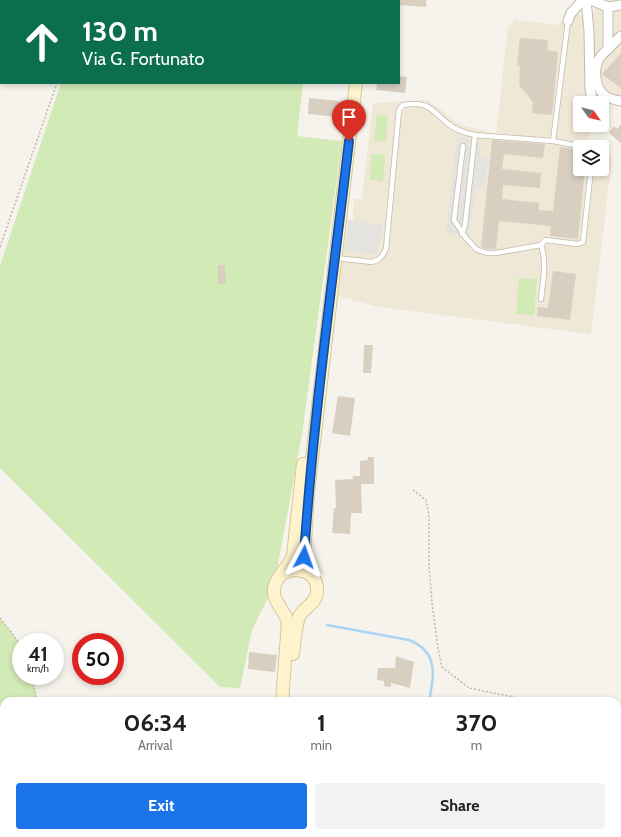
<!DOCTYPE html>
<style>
:root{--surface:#fff;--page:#f2f2f2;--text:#202124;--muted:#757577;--accent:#1a73e8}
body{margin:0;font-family:Cabin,sans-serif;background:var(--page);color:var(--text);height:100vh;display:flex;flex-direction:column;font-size:15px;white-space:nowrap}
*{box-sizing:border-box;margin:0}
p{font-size:13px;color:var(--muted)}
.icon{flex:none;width:22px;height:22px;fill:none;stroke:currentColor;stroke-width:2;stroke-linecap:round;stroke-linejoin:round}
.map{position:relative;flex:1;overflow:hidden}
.details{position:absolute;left:0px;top:697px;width:621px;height:140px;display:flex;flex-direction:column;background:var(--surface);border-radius:12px 12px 0 0;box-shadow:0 2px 6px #0003}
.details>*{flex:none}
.banner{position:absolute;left:0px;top:0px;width:400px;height:84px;box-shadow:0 2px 6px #0003;background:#0b6e4f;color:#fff;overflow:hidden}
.needle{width:26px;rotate:124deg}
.fabs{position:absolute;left:573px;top:96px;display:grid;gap:8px}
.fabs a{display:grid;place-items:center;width:36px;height:36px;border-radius:4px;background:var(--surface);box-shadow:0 2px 6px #0003;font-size:20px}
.speed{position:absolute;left:12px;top:633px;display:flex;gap:8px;font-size:20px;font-weight:700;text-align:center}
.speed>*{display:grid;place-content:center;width:52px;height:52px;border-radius:50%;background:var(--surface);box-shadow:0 2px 6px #0003;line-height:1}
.speed small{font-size:10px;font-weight:400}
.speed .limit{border:6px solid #d22;background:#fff;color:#111}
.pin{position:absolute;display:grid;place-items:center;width:34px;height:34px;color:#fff;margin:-41px -17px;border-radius:50% 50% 50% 0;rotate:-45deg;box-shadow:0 0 4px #0007}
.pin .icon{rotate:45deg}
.me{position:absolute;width:44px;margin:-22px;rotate:4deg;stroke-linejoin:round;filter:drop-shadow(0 0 3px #0008)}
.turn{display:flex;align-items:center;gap:14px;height:84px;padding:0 16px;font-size:18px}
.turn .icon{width:52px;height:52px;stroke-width:2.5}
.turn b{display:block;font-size:28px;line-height:34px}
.eta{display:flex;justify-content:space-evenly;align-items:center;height:68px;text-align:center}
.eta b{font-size:24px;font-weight:800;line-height:28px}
.primary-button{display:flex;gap:8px;margin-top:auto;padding:8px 16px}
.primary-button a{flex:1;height:46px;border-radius:4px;background:var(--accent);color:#fff;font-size:16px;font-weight:800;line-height:46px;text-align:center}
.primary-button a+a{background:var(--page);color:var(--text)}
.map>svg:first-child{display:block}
.education{fill:#efe8d6;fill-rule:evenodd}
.green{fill:#d2eab5}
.parking{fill:#e5e3e0}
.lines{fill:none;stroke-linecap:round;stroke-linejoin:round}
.stream{stroke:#a9d4f2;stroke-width:2.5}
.building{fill:#d8cfc1}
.service-casing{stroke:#c2bbae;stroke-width:6}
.minor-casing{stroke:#c2bbae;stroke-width:11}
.secondary-casing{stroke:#d6c79b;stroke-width:14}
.path{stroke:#c4b79f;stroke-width:1.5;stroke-dasharray:2 2;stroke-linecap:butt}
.service{stroke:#fff;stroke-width:4.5}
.minor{stroke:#fff;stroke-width:9}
.secondary{stroke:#fff3cd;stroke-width:12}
.route-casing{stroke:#114b97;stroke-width:10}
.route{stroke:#1a73e8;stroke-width:7}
</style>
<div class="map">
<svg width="621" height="837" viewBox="0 0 621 837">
<rect width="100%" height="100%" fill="#f6f3ec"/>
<!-- education -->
<g class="education">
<polygon points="600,0 621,0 621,106 602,101 593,92 591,16"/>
<path d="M 576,14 L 585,16 L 587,95 L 589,103 L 580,103 L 580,125 L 592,125 L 587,141 L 598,142 L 612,157 L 591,334 L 378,307 L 338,296 L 344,250 L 374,255 L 379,248 L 383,225 L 353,221 L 354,199 L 362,199 L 373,103 L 428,100 L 459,124 L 496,134 L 508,28 L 515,20 L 558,25 L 562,20 L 571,21 ZM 580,147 L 602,147 L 602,169 L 580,169 Z"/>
</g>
<!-- green -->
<g class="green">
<polygon points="88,0 358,0 88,1"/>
<polygon points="61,83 303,83 297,136 342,141 302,434 274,586 252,630 240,688 220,687 0,468 0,266"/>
<polygon points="377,115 388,116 386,142 374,141"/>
<polygon points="371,154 385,155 383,181 370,180"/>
<polygon points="519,278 537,279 534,315 516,314"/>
<polygon points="0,618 21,645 21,676 32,676 37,701 4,701 4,833 62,833 63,837 0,837"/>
</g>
<!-- parking -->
<g class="parking">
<polygon points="457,136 481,143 480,156 489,158 484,187 476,189 469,234 446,233"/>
<polygon points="348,220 383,225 379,248 375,255 344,250"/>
</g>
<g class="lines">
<!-- stream -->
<g class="stream">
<path d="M 327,625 L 409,640 C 439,652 434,675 429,701"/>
<polyline points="410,833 412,837"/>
</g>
</g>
<!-- building -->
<g class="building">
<polygon points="399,0 426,0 426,7 399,5"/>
<polygon points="520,38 548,40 547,50 558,52 552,115 532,113 533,102 519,85 520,66 517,66"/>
<polygon points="621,53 621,88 602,74"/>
<polygon points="399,76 407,77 405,93 376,90 377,83 399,83"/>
<polygon points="309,98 339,101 337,117 308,114"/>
<polygon points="621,124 621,143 609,133 614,126 617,129"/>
<polygon points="492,140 545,144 543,158 504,154 502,169 541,173 540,188 503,185 502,199 539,203 539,210 553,211 560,147 580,150 580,169 585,169 578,239 550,236 551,226 499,221 496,249 487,249 481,247"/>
<polygon points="218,265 225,265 226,283 218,284"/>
<polygon points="553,271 576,274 570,320 537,316 538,307 548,308"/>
<polygon points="364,345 373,345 371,373 363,373"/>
<polygon points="338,396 355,398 350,436 332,433"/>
<polygon points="368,457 374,457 374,484 361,484 362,513 351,513 350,534 332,533 334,508 336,508 335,480 353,479 353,476 360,476 360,461 368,460"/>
<polygon points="249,652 277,655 275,672 248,669"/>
<polygon points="396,656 414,662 410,688 391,683 391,687 384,686 384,681 377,680 378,668 395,668"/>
</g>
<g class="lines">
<defs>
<g id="service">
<polyline points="553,141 584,147"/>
<polyline points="463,146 454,220 466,238 476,249 486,253 496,253 541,245 545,240 578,244 583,242 591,169"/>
<polyline points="462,234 465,225 475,135"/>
<path d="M 541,245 C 547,263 543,280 541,299"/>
<path d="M 336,258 L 372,262 L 378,260 L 382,256 L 386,249 L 399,110 L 403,105 C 428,101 430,108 447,123 C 455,130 465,133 475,135 L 553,141 L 568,21"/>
</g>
<g id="minor">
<polyline points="2,0 2,1"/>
<polyline points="586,0 589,31 590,90 592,98 595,103"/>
<polyline points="591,0 608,7 621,5"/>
<path d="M 608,7 L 608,49 C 605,52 601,55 599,59 C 596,64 595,72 596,77 C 597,93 606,99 621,101"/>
<polyline points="568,21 571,13 583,0"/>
<polyline points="608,49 621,36"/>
<polyline points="0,65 1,65"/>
<polyline points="303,837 304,833"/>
</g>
<g id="secondary">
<polyline points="366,1 366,0"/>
<path d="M 282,574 C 297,565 319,572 317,592 C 316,604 304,607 299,617 C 295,628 295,642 293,654"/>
<polyline points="309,574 304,557 308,493 356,83"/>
<path d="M 282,701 L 288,622 C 285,613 280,608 276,600 C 267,582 288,570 293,556 L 303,464"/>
<polyline points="267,837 268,833"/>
</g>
</defs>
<!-- service casing -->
<use href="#service" class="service-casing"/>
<!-- minor casing -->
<use href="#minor" class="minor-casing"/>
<!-- secondary casing -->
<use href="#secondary" class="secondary-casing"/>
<!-- path -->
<g class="path">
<polyline points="81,1 81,0"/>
<polyline points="0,247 57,83"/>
<polyline points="413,490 426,500 429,516 429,565 432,603 438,648 442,667 469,688 533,701"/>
<polyline points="0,618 21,645"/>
<polyline points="32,676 37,701"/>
<polyline points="617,733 621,731"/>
<polyline points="62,833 63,837"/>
</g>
<!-- service -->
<use href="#service" class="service"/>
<!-- minor -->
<use href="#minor" class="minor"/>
<!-- secondary -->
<use href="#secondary" class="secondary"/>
</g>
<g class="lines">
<defs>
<path id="route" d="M 304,557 C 313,418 333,279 349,141"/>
</defs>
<!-- route casing -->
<use href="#route" class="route-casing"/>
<!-- route -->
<use href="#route" class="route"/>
</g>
</svg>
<div class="fabs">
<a><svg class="needle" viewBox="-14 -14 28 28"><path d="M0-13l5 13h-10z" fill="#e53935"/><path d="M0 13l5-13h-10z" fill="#757577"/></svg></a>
<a><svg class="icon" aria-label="layers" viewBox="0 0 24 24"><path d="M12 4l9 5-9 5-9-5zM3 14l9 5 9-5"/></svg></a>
</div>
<div class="speed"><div>41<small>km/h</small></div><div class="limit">50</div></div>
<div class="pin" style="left:349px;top:141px;background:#d93025"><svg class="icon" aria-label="arrive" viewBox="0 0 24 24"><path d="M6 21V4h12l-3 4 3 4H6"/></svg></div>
<svg class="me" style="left:304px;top:557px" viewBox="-20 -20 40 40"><path d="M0-17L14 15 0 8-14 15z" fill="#1a73e8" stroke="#fff" stroke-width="4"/></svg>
<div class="banner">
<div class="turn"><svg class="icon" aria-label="ahead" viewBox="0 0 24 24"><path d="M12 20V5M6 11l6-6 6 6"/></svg><div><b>130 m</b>Via G. Fortunato</div></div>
</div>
<section class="details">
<div class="eta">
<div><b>06:34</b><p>Arrival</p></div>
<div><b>1</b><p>min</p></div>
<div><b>370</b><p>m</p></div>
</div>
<div class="primary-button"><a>Exit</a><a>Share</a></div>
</section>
</div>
